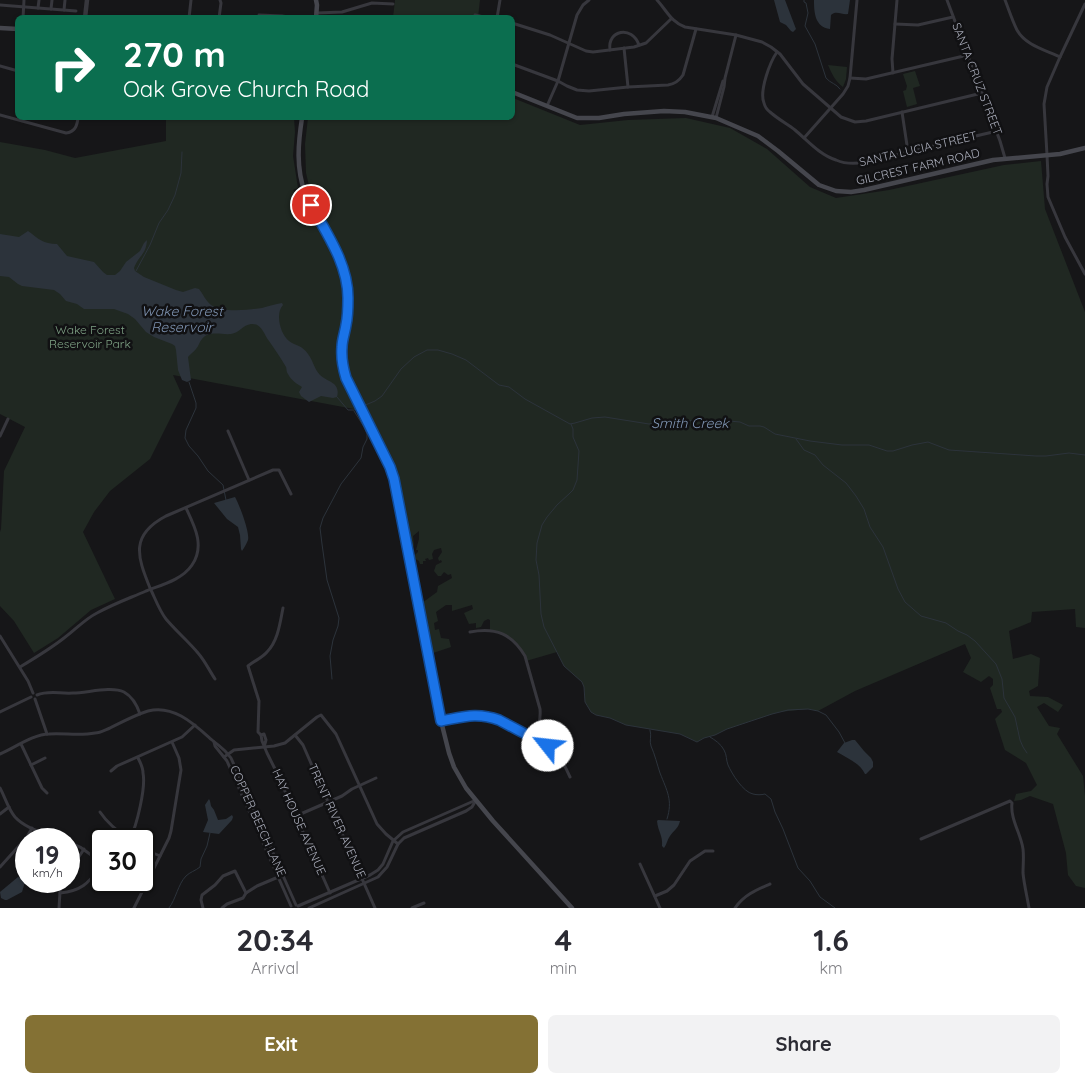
<!DOCTYPE html>
<style>
:root{--surface:#fff;--page:#f2f2f3;--text:#2b2b33;--muted:#7c7c81;--accent:#847134}
body{margin:0;font-family:Quicksand,sans-serif;background:var(--page);color:var(--text);height:100vh;display:flex;flex-direction:column;font-size:19px;white-space:nowrap}
*{box-sizing:border-box;margin:0}
p{font-size:16px;color:var(--muted)}
.icon{flex:none;width:28px;height:28px;fill:none;stroke:currentColor;stroke-width:2;stroke-linecap:round;stroke-linejoin:round}
.map{position:relative;height:908px;overflow:hidden}
.sheet{display:flex;flex-direction:column;background:var(--surface);flex:1}
.sheet>*{flex:none}
.hud{position:absolute;left:15px;top:15px;width:500px;height:105px;border-radius:8px;box-shadow:0 1px 4px #0004;background:#0b6e4f;color:#fff;overflow:hidden}
.speed{position:absolute;left:15px;top:828px;display:flex;gap:10px;font-size:25px;font-weight:700;text-align:center}
.speed>*{display:grid;place-content:center;width:65px;height:65px;border-radius:50%;background:var(--surface);box-shadow:0 1px 4px #0004;line-height:1}
.speed small{font-size:12px;font-weight:400}
.speed .limit{border:2px solid #111;border-radius:8px;background:#fff;color:#111}
.pin{position:absolute;display:grid;place-items:center;width:42px;height:42px;color:#fff;margin:-21px;border:2px solid #fff;border-radius:50%;box-shadow:0 1px 5px #0007}
.me{position:absolute;width:55px;margin:-28px;rotate:299deg;stroke-linejoin:round;filter:drop-shadow(0 0 4px #0008)}
.turn{display:flex;align-items:center;gap:18px;height:105px;padding:0 25px;font-size:22px}
.turn .icon{width:65px;height:65px;stroke-width:2.5}
.turn b{display:block;font-size:35px;line-height:42px}
.eta{display:flex;justify-content:space-evenly;align-items:center;height:85px;text-align:center}
.eta b{font-size:30px;font-weight:700;line-height:35px}
.button{display:flex;gap:10px;margin-top:auto;padding:10px 25px}
.button a{flex:1;height:58px;border-radius:8px;background:var(--accent);color:#fff;font-size:20px;font-weight:700;line-height:58px;text-align:center}
.button a+a{background:var(--page);color:var(--text)}
.map>svg:first-child{display:block}
.green{fill:#202822}
.water{fill:#2c333b}
.lines{fill:none;stroke-linecap:round;stroke-linejoin:round}
.stream{stroke:#2c333b;stroke-width:1}
.minor{stroke:#37373d;stroke-width:3}
.tertiary{stroke:#37373d;stroke-width:4.5}
.secondary{stroke:#45464d;stroke-width:4.5}
.route-casing{stroke:#114b97;stroke-width:12}
.route{stroke:#1a73e8;stroke-width:9}
.labels{text-anchor:middle;stroke-width:5;stroke-linejoin:round;paint-order:stroke}
.street-label{font-size:12px;fill:#a8abb8;stroke:#111113}
.park-label{font-size:12px;fill:#7fa285;stroke:#111113}
.water-label{font-size:14px;font-style:italic;fill:#7f94b2;stroke:#111113}
</style>
<div class="map">
<svg width="1085" height="908" viewBox="0 0 1085 908">
<rect width="100%" height="100%" fill="#161618"/>
<!-- green -->
<g class="green">
<polygon points="395,0 480,0 478,17 393,18"/>
<path d="M 828,65 L 847,67 L 846,79 L 843,87 C 835,81 832,74 828,65 Z"/>
<polygon points="915,71 920,86 913,88 917,104 907,107 903,91 906,90 907,86 903,74"/>
<polygon points="513,98 580,125 628,120 686,118 730,128 767,149 810,187 836,198 889,190 1004,165 1041,161 1045,209 1085,312 1085,628 1076,627 1075,609 1032,612 1031,622 1009,631 1013,659 1031,654 1040,658 1038,686 1029,691 1030,696 1048,697 1063,705 1058,712 1044,703 1037,707 1049,726 1060,728 1057,734 1083,776 1085,796 1085,888 1076,886 1068,875 1066,853 1053,804 1030,796 1021,800 1014,801 1016,794 1031,791 1037,785 1026,763 1005,750 995,719 1002,712 1001,709 997,709 990,688 993,685 993,679 989,676 981,682 963,672 971,658 965,644 855,691 818,711 808,709 779,712 727,729 715,735 704,738 697,742 680,734 626,725 610,718 596,715 591,712 585,702 584,687 582,682 564,666 557,652 526,661 525,656 510,638 490,630 490,620 488,619 484,621 481,627 476,628 476,623 469,624 464,613 473,609 472,605 452,611 452,605 446,605 436,612 438,621 434,623 435,630 439,629 441,638 449,639 451,647 433,653 422,603 437,592 438,586 452,578 451,574 448,575 444,572 441,576 438,576 434,571 436,565 442,562 441,560 439,561 438,558 442,552 441,548 434,550 432,554 433,559 429,560 428,558 425,559 426,561 423,561 423,564 420,564 419,561 414,558 414,556 418,552 418,550 416,550 419,539 419,531 413,536 414,546 409,550 398,485 388,455 351,382 346,369 344,354 350,308 340,256 330,234 313,202 306,173 305,144 308,118 512,118"/>
<path d="M 166,118 L 294,118 L 295,132 L 293,156 L 298,188 L 293,190 C 322,217 349,274 345,314 C 343,326 336,343 338,355 C 340,373 350,388 358,404 L 356,405 L 359,410 L 173,375 L 182,395 L 150,459 L 110,491 L 94,512 L 83,532 L 115,599 L 91,610 L 58,638 L 34,653 L 14,621 L 0,606 L 0,532 L 1,529 L 4,471 L 25,427 L 0,414 L 0,142 L 45,150 L 75,158 L 166,141 Z"/>
</g>
<!-- water -->
<g class="water">
<polygon points="774,0 785,0 796,29 793,32 791,31 786,25 780,22"/>
<path d="M 814,0 L 850,0 L 848,14 C 842,15 836,10 831,15 L 830,29 C 815,27 814,13 814,0 Z"/>
<path d="M 28,231 C 39,239 43,244 57,244 L 67,256 L 94,262 L 103,272 L 107,275 L 115,275 L 120,271 L 126,262 L 140,251 L 144,243 L 147,240 C 146,255 139,255 134,268 L 135,271 L 144,277 L 176,290 L 183,292 L 195,288 L 199,289 C 203,294 206,301 211,305 C 221,313 250,310 262,308 C 269,306 275,304 282,303 L 283,305 C 275,313 280,334 289,341 C 296,346 302,345 308,354 C 313,360 314,369 320,375 C 327,382 341,382 337,397 L 333,398 L 321,396 L 309,402 L 301,396 L 299,392 L 302,387 C 297,384 291,380 288,374 C 286,371 287,370 286,367 C 281,358 275,350 269,341 C 264,335 262,323 251,324 C 243,325 239,333 231,334 C 221,335 209,330 202,339 C 199,342 199,346 196,349 C 194,352 190,354 188,357 L 191,380 L 187,382 L 182,380 L 178,370 L 176,350 L 175,346 L 172,344 L 154,337 L 146,332 L 135,319 L 128,314 L 114,309 L 84,309 L 77,304 L 66,301 L 60,294 L 54,290 L 22,286 L 18,284 L 9,277 L 0,276 L 0,234 L 19,237 Z"/>
<path d="M 235,497 C 239,504 250,532 248,540 C 247,543 244,548 242,551 L 241,549 L 240,535 L 238,527 L 227,519 L 214,503 Z"/>
<path d="M 852,740 L 855,740 L 864,751 L 871,758 L 873,762 L 873,767 L 866,774 L 865,774 C 860,763 847,758 837,752 L 844,743 Z"/>
<polygon points="209,799 210,801 211,806 214,810 218,820 226,819 232,815 233,817 232,820 219,834 203,832 208,820 205,805"/>
<path d="M 658,820 L 680,821 C 678,829 674,830 670,836 C 667,840 667,844 664,848 L 662,846 C 663,835 658,832 657,821 Z"/>
<polygon points="18,877 24,879 25,882 22,892 7,900 5,900 1,898 0,892"/>
</g>
<g class="lines">
<!-- stream -->
<g class="stream">
<path d="M 804,0 L 804,2 L 806,3 L 808,13 L 805,26 L 815,44 L 826,78 C 830,83 837,84 840,89"/>
<polyline points="136,271 150,245 159,223 168,210 175,195 181,173 182,152"/>
<polyline points="189,382 196,403 196,408 186,430 185,438 189,446 198,456 208,471 223,485 226,500"/>
<polyline points="337,397 348,410 354,410 358,408"/>
<polyline points="363,406 375,401 382,396 401,369 414,357 427,350 438,350 452,354 466,360 499,385 509,387 525,399 570,424 575,423 592,418 605,417 649,424 671,421 718,420 740,422 749,426 760,426 764,427 775,434 810,441 842,445 869,445 887,451 893,451 912,445 928,442 949,450 1036,456 1046,456 1069,453 1085,455"/>
<polyline points="571,424 573,429 573,437 579,451 577,480 573,490 570,493 557,505 547,517 542,525 537,543 536,560 539,575 541,614 544,627 564,666 582,682 584,687 585,702 591,712 596,715 610,718 626,725 680,734 697,742 704,738 715,735 727,729 772,714 788,710 808,709 818,711 826,715 839,732 845,743"/>
<polyline points="796,439 804,450 815,455 823,465 846,483 856,496 864,509 870,527 883,547 898,589 905,602 921,616 946,623 958,631 967,635 975,641 996,664 1002,679 1004,698 1015,717 1020,740 1023,747 1027,753"/>
<polyline points="332,679 330,656 333,640 338,626 339,618 327,580 322,544 320,528 323,518 341,484 361,458 363,447 367,439 367,434 364,427 354,411"/>
<path d="M 650,730 C 652,736 649,741 651,746 C 655,755 657,764 660,773 C 667,791 673,800 667,819"/>
<path d="M 710,737 C 715,740 721,744 724,750 C 727,755 726,760 728,765 C 732,774 743,792 753,794 C 757,795 761,795 765,794 L 771,799 L 775,812 L 783,829 L 798,868 L 810,881 L 820,897 L 835,908"/>
<path d="M 169,908 C 176,899 178,884 186,876 C 190,872 195,871 200,867 L 201,859 L 207,846 L 210,833"/>
</g>
<!-- minor -->
<g class="minor">
<path d="M 657,0 C 667,11 671,22 685,27 L 736,35 L 762,42 L 771,47 L 780,54 L 803,84 L 841,117 L 855,122 L 866,121 L 982,93"/>
<polyline points="947,0 1000,141 1005,158"/>
<path d="M 1005,0 C 1009,10 1012,20 1017,30 C 1025,45 1045,50 1060,57"/>
<polyline points="1085,4 1060,57 1047,87 1044,104 1047,155 1048,176 1047,184 1048,197 1065,237 1085,274"/>
<polyline points="0,5 76,11"/>
<polyline points="38,8 39,0"/>
<polyline points="51,9 52,0"/>
<polyline points="64,10 65,0"/>
<polyline points="317,13 342,12 372,3 393,4"/>
<polyline points="259,15 282,16 294,18"/>
<polyline points="475,15 488,18"/>
<polyline points="23,18 24,0"/>
<polyline points="189,18 191,0"/>
<polyline points="219,18 221,3 220,0"/>
<polyline points="497,18 500,0"/>
<polyline points="512,23 550,35 586,51 593,52 634,47 646,43 671,19"/>
<polyline points="895,24 918,25 953,17"/>
<polyline points="624,48 628,87"/>
<path d="M 610,50 C 607,30 632,25 639,45"/>
<path d="M 777,52 C 770,62 759,91 764,103 C 765,107 767,110 770,112 C 778,119 787,124 795,130 C 808,141 820,155 836,160 C 845,164 856,164 866,162 L 997,131"/>
<path d="M 512,64 L 558,81 L 567,86 L 577,90 L 589,91 L 628,87 L 668,85 C 675,84 679,81 683,75 L 696,29"/>
<polyline points="0,66 18,71"/>
<polyline points="893,73 892,59 897,0"/>
<polyline points="850,78 866,79 968,55"/>
<polyline points="547,106 558,81 577,15 583,5 589,0"/>
<polyline points="902,112 908,152"/>
<path d="M 0,115 L 66,133 C 75,132 77,126 78,118"/>
<polyline points="712,117 723,81"/>
<polyline points="716,118 724,87 725,78 736,35"/>
<polyline points="804,138 843,94 848,86 850,78 857,0"/>
<polyline points="228,431 249,480"/>
<polyline points="0,436 8,419"/>
<path d="M 470,632 C 496,627 512,634 525,656 L 540,709 C 541,720 538,728 534,738"/>
<polyline points="0,636 28,681 33,693"/>
<path d="M 20,667 C 35,658 50,649 64,638 C 75,630 85,619 97,613 C 113,604 130,598 146,591 C 161,585 182,580 192,565 C 205,546 195,527 186,508"/>
<path d="M 215,679 C 209,670 205,661 198,653 C 188,641 176,631 166,619 C 159,610 155,598 150,588 C 137,556 130,535 166,516 L 273,470 L 279,470 L 291,494"/>
<path d="M 37,695 C 49,690 60,694 73,693 C 87,693 111,686 124,692 C 133,697 137,705 140,714"/>
<polyline points="35,699 47,734"/>
<polyline points="0,712 31,697"/>
<path d="M 441,721 C 454,718 467,714 480,715 C 497,716 545,741 556,753 C 563,760 566,769 570,777"/>
<path d="M 261,735 L 258,732 L 259,701 L 248,666 C 254,661 262,658 267,652 C 278,641 280,623 283,608"/>
<polyline points="295,735 303,745 310,761 375,908"/>
<polyline points="214,742 215,746 227,761 291,906"/>
<polyline points="21,744 42,788 47,793"/>
<polyline points="264,747 266,740 264,734 261,735 262,741 267,753 276,771 330,893"/>
<path d="M 0,754 C 14,748 34,734 49,734 C 65,733 80,736 95,733 C 100,733 105,730 110,728 C 122,722 135,715 148,711 C 174,704 195,725 212,740 C 220,747 224,748 231,758 L 296,905"/>
<polyline points="224,757 234,750 274,746 285,743 317,717 321,715 336,734 377,824 386,834 398,844"/>
<polyline points="31,765 45,758"/>
<polyline points="111,771 117,766 182,737 195,725"/>
<path d="M 0,788 C 5,797 8,809 15,817 C 26,829 45,833 59,839"/>
<path d="M 100,812 C 108,824 117,831 129,839"/>
<polyline points="0,814 9,807"/>
<polyline points="296,816 342,796 352,789 376,778"/>
<path d="M 130,839 C 137,825 146,787 143,773 C 143,767 140,762 138,758"/>
<path d="M 921,839 L 1010,801 L 1012,803 C 1010,819 1021,834 1023,849 C 1024,857 1023,865 1023,873 C 1024,884 1027,896 1029,908"/>
<polyline points="69,842 80,847 101,862"/>
<polyline points="144,849 160,856"/>
<polyline points="640,864 660,908"/>
<polyline points="0,867 27,837 32,828"/>
<polyline points="69,872 84,849"/>
<polyline points="131,881 145,888"/>
<path d="M 60,893 C 82,891 88,883 101,867"/>
<polyline points="655,896 667,891 674,885 690,861 705,851 713,851"/>
<polyline points="298,906 370,875 378,870 383,864 393,841 403,832 476,800"/>
<polyline points="59,908 60,892 62,881"/>
<polyline points="134,908 169,838 171,831 181,770 179,758 172,742"/>
<polyline points="203,908 201,900 202,895 215,885 223,876 235,871 246,893"/>
<polyline points="222,908 227,904 243,898 246,893 257,886 283,875"/>
<polyline points="309,908 378,877 387,867 398,844 404,838 466,811 472,807 476,800"/>
<polyline points="412,908 424,903"/>
<path d="M 735,908 C 744,895 756,890 770,884"/>
</g>
<!-- tertiary -->
<polyline class="tertiary" points="85,18 87,0"/>
<!-- secondary -->
<g class="secondary">
<polyline points="316,0 317,5 316,18"/>
<polyline points="0,28 18,29"/>
<polyline points="512,92 577,118 599,118 624,114 664,111 685,112 716,118 758,136 778,151 819,185 836,191 851,192 864,190 993,160 1060,154 1085,148"/>
<path d="M 302,118 C 298,144 296,168 305,193 C 310,205 317,216 324,227 C 334,246 344,265 348,287 C 351,309 343,327 342,348 C 341,358 343,368 346,378 L 390,467 L 394,479 L 441,721 L 449,753 L 454,767 L 466,788 L 493,821 L 572,908"/>
</g>
</g>
<g class="lines">
<defs>
<path id="route" d="M 311,205 C 327,234 348,264 348,298 C 348,307 348,316 346,325 C 345,332 342,340 342,347 C 341,358 343,368 346,378 L 390,467 L 394,479 L 441,721 C 463,717 477,712 499,720 L 548,746"/>
</defs>
<!-- route casing -->
<use href="#route" class="route-casing"/>
<!-- route -->
<use href="#route" class="route"/>
</g>
<g class="labels">
<!-- street labels -->
<g class="street-label">
<text transform="translate(977 79) rotate(69)" y="4">SANTA CRUZ STREET</text>
<text transform="translate(918 149) rotate(-13)" y="4">SANTA LUCIA STREET</text>
<text transform="translate(918 167) rotate(-13)" y="4">GILCREST FARM ROAD</text>
<text transform="translate(258 821) rotate(66)" y="4">COPPER BEECH LANE</text>
<text transform="translate(337 821) rotate(66)" y="4">TRENT RIVER AVENUE</text>
<text transform="translate(299 822) rotate(66)" y="4">HAY HOUSE AVENUE</text>
</g>
<!-- park labels -->
<g class="park-label">
<text x="90" y="334">Wake Forest<tspan x="90" dy="14">Reservoir Park</tspan></text>
</g>
<!-- water labels -->
<g class="water-label">
<text x="182" y="316">Wake Forest<tspan x="182" dy="16">Reservoir</tspan></text>
<text x="690" y="428">Smith Creek</text>
</g>
</g>
</svg>
<div class="speed"><div>19<small>km/h</small></div><div class="limit">30</div></div>
<div class="pin" style="left:311px;top:205px;background:#d93025"><svg class="icon" aria-label="arrive" viewBox="0 0 24 24"><path d="M6 21V4h12l-3 4 3 4H6"/></svg></div>
<svg class="me" style="left:548px;top:746px" viewBox="-20 -20 40 40"><circle r="19" fill="#fff"/><path d="M0-13L10 11 0 6-10 11z" fill="#1a73e8"/></svg>
<div class="hud">
<div class="turn"><svg class="icon" aria-label="right" viewBox="0 0 24 24"><path d="M7 20v-9h11M14 6l5 5-5 5"/></svg><div><b>270 m</b>Oak Grove Church Road</div></div>
</div>
</div>
<section class="sheet">
<div class="eta">
<div><b>20:34</b><p>Arrival</p></div>
<div><b>4</b><p>min</p></div>
<div><b>1.6</b><p>km</p></div>
</div>
<div class="button"><a>Exit</a><a>Share</a></div>
</section>
